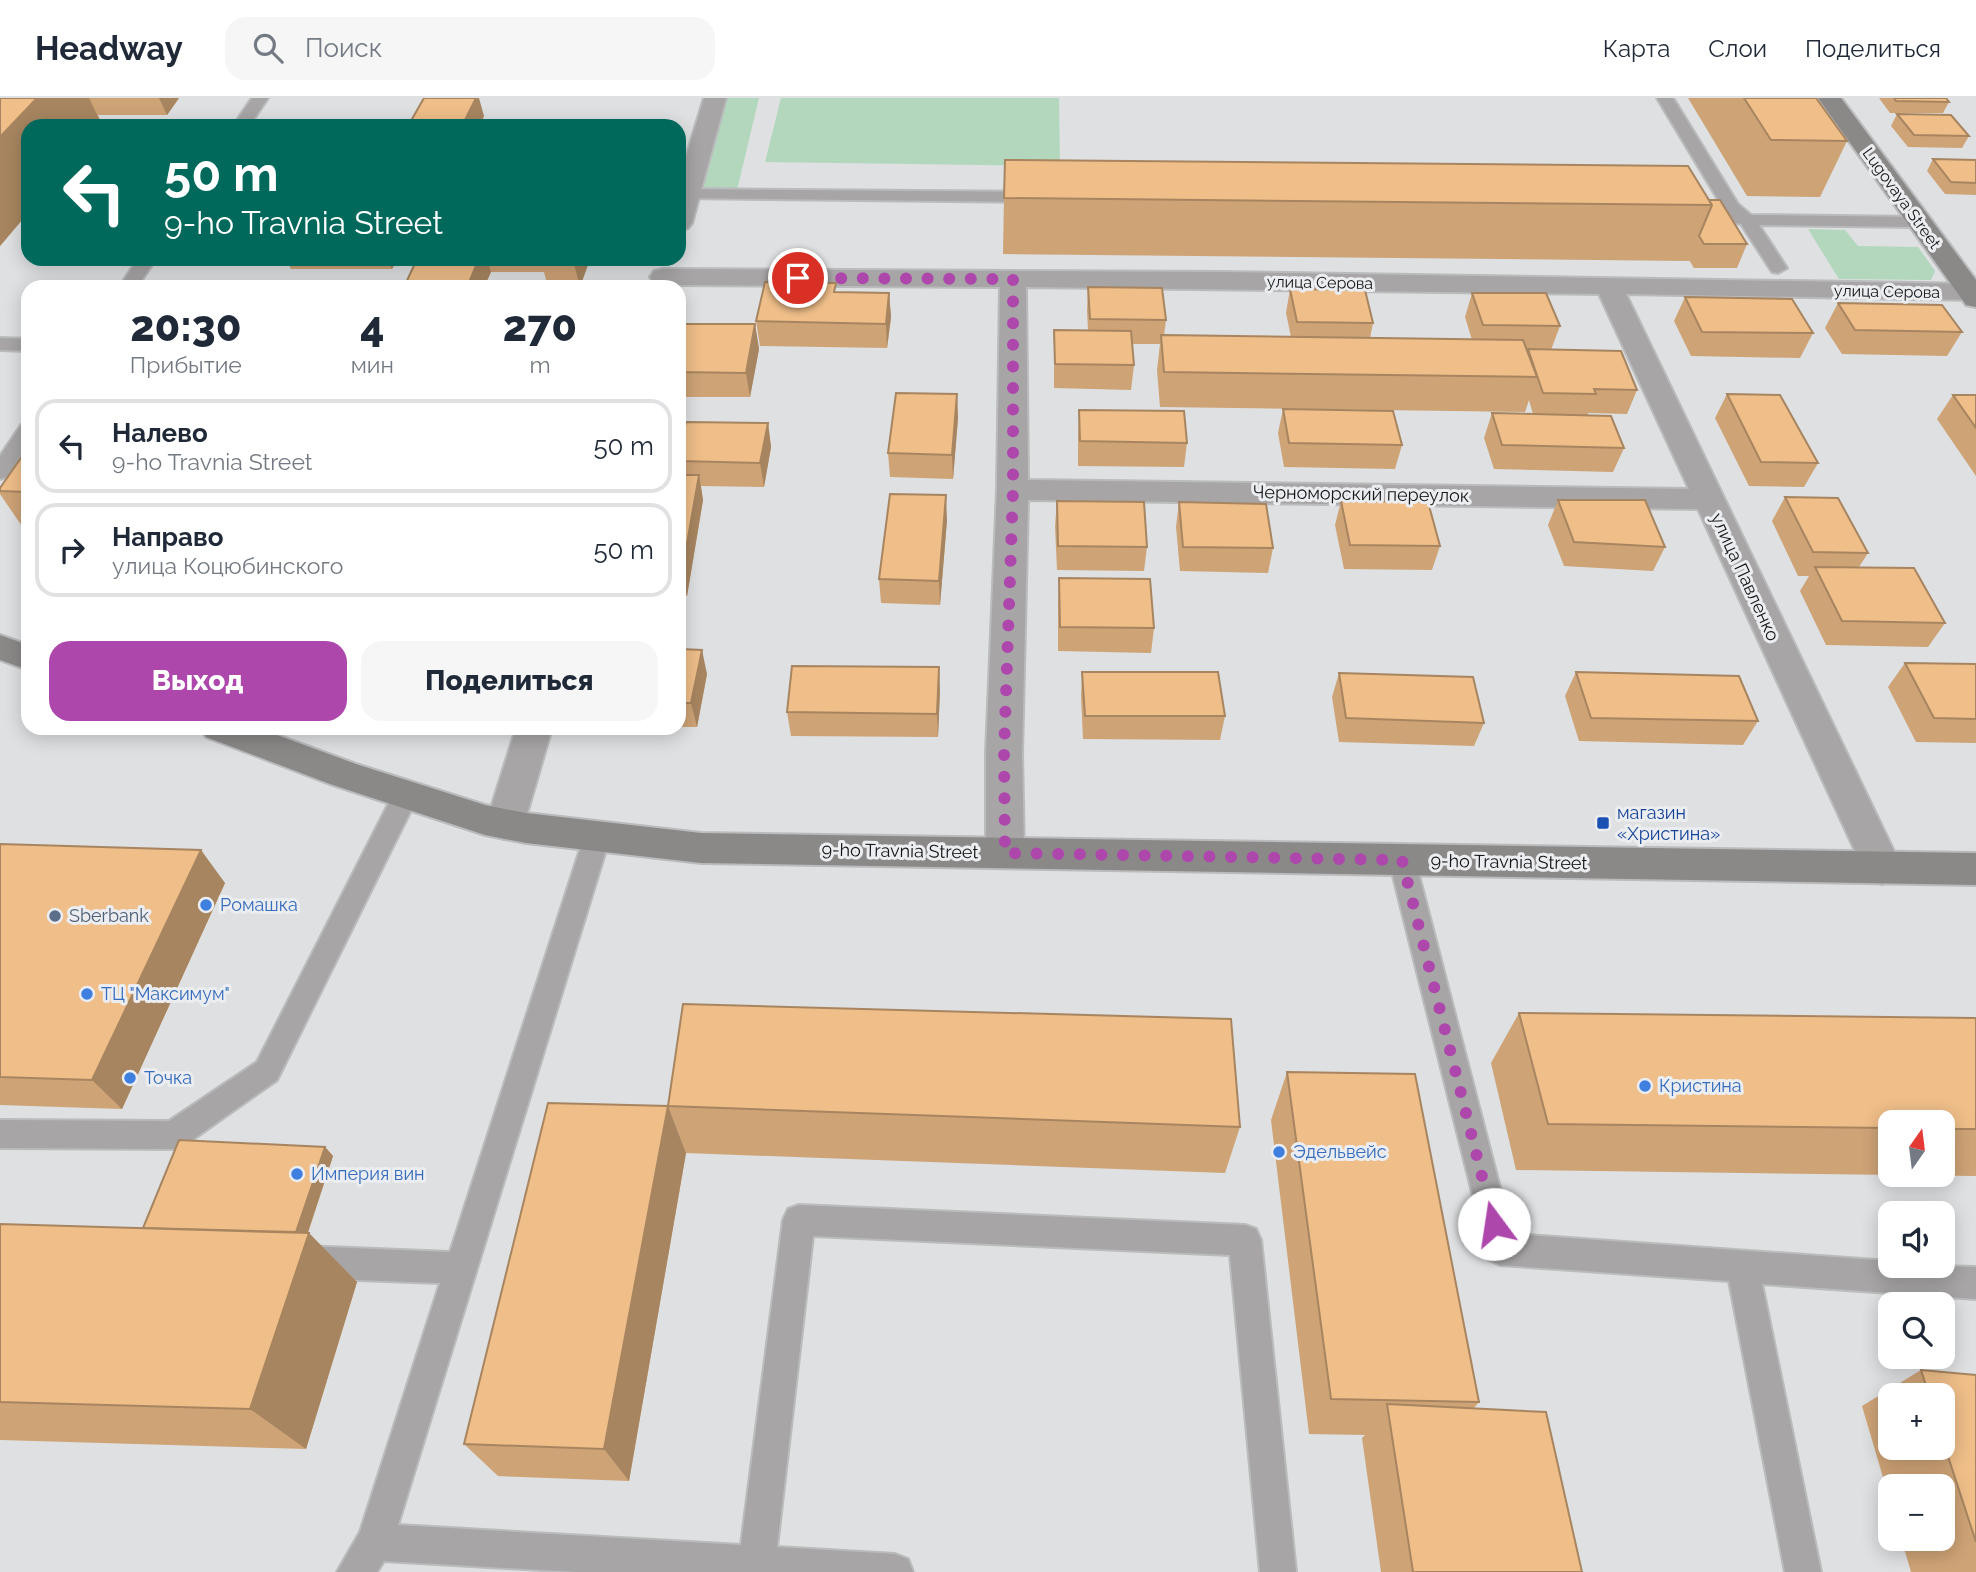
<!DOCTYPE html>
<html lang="ru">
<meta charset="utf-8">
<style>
:root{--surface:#fff;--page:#f6f6f7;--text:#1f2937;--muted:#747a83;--line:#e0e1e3;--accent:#ad47ac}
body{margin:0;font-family:Raleway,sans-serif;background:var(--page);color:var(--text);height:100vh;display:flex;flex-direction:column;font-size:26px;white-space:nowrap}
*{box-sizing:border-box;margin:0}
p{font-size:23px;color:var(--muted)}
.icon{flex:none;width:38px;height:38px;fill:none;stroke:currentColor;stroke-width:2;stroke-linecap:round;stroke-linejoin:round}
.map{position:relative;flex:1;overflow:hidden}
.panel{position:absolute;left:21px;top:182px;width:665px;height:455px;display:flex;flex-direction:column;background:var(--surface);border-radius:21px;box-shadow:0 4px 18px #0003}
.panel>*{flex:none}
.banner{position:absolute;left:21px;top:21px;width:665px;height:147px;border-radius:21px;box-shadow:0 4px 18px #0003;background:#00695c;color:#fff;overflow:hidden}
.needle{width:46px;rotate:14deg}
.tools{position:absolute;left:1878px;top:1012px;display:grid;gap:14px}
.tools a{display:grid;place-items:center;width:77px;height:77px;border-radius:14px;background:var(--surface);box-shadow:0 4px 18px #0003;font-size:35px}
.pin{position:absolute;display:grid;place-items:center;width:60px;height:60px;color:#fff;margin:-30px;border:4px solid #fff;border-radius:50%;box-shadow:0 2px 7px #0007}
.me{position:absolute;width:77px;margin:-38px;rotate:346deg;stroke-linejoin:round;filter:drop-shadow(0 0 5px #0008)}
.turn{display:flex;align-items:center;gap:24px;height:147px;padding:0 28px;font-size:32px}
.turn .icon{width:91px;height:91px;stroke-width:2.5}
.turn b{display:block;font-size:49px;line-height:60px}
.eta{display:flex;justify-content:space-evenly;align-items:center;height:119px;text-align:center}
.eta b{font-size:42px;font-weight:800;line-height:49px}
.cta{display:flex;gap:14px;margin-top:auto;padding:14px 28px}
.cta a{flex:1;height:80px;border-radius:21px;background:var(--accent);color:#fff;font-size:28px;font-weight:800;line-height:80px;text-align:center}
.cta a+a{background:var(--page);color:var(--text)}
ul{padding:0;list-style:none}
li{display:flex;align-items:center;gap:21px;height:94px;margin:0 14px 10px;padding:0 14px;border:4px solid var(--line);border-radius:21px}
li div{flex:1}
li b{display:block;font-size:26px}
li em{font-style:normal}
header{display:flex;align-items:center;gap:42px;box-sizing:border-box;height:98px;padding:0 35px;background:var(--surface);border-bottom:2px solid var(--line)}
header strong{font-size:33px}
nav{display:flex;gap:38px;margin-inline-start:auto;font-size:24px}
.search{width:490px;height:63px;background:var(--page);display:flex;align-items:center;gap:18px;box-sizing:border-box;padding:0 24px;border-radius:21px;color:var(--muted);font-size:26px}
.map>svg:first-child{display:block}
.green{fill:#b2d7bc}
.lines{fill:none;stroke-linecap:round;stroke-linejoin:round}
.lane-casing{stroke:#babbbd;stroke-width:4}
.street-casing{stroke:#babbbd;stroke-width:4}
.secondary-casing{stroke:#babbbd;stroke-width:4}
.lane{fill:#a7a5a5;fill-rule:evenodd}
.street{fill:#a7a5a5;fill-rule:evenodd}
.secondary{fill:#8b8988;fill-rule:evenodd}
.wall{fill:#cea376;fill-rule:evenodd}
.shaded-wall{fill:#a78560}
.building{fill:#efbe89;stroke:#a78560;stroke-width:2}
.route{stroke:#ad47ac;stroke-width:12;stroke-dasharray:0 21.6}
.transit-dot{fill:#1a4fb4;stroke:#ebedf0;stroke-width:2.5}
.shop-dot{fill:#3f7fe0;stroke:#ebedf0;stroke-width:2.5}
.service-dot{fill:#5c6f8a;stroke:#ebedf0;stroke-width:2.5}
.labels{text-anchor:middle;stroke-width:6;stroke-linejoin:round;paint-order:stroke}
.far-street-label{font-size:16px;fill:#141516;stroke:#ebedf0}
.street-label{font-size:18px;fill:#141516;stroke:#ebedf0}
.transit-label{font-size:18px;fill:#164399;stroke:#ebedf0;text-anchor:start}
.shop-label{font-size:18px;fill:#366cbe;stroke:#ebedf0;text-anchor:start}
.service-label{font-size:18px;fill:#4e5e75;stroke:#ebedf0;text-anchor:start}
</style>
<header>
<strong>Headway</strong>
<div class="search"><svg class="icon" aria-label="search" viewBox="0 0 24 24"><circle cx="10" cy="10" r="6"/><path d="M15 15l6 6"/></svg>Поиск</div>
<nav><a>Карта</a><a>Слои</a><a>Поделиться</a></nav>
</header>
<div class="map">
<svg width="1976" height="1474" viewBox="0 0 1976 1474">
<rect width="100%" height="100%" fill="#dee0e2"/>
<!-- green -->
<g class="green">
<polygon points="725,0 759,0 737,92 701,91"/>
<polygon points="781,0 1059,0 1060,68 765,64"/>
<polygon points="1808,131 1845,132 1858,148 1918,149 1935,173 1931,182 1839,181"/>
</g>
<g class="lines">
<defs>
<g id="lane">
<polygon points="252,0 268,0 249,28 233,28"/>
<polygon points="1657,0 1673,0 1738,106 1751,117 1919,119 1928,124 1919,129 1759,127 1787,170 1778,175 1772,174 1741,126 1696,118 1687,113 1696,108 1725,113"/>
<polygon points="687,91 1039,94 1047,99 1039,104 681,100 679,95"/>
<polygon points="138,161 156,161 137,189 119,189"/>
<polygon points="0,240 28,241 28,253 0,252"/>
<polygon points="28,325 28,347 7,379 0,381 0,358 21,327"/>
<polygon points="406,686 415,689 419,696 277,982 185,1047 174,1051 0,1050 0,1022 169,1023 257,964 397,689"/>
<polygon points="597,729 606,732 610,739 398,1427 741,1447 783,1122 788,1111 799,1107 1245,1127 1256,1131 1261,1142 1296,1474 1260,1474 1230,1157 813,1138 777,1449 895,1456 908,1461 913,1474 577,1474 384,1463 377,1474 337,1474 360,1434 440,1185 303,1180 292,1175 287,1164 292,1153 303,1148 450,1154 584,739 588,732"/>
<polygon points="1402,751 1411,754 1415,762 1512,1136 1890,1163 1890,1167 1976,1169 1976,1201 1762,1186 1821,1474 1785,1474 1729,1183 1500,1167 1489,1162 1389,762 1393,754"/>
</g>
<g id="street">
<polygon points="704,0 726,0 692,125 688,130 679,133 679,82"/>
<path d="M 663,171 L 1223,174 L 1976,186 L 1976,202 L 1626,196 L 1902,770 L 1896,781 L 1882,786 L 1868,781 L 1698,411 L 1028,402 L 1022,655 L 1024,755 L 1019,766 L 1005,770 L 991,766 L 986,755 L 986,655 L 997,392 L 1000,189 L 663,187 L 654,185 L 650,179 L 654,173 ZM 1026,189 L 1599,196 L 1689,391 L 1028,382 Z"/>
<polygon points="516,630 552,630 524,726 519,737 505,741 491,737 486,726"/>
</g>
<g id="secondary">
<polygon points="1818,0 1841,0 1976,182 1976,209 1966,207"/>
<polygon points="0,537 28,547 28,572 0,562"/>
<polygon points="201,630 258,630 356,666 485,707 526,715 701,735 1976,755 1976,787 701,765 526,745 485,737 330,686 206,639"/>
</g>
</defs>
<!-- lane casing -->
<use href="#lane" class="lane-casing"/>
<!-- street casing -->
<use href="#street" class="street-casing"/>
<!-- secondary casing -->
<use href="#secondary" class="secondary-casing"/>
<!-- lane -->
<use href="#lane" class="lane"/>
<!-- street -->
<use href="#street" class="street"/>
<!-- secondary -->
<use href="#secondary" class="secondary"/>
</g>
<!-- wall -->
<g class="wall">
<polygon points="0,0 179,0 167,17 98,17 102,27 102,28 28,28 28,115 0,148"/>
<polygon points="1688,0 1816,0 1847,43 1820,99 1747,98"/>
<polygon points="1879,0 1946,0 1949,4 1943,15 1890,15"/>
<polygon points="1897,16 1969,38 1962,50 1908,49 1891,28"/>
<polygon points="1933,61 1976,62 1976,97 1945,96 1927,73"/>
<polygon points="1004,100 1709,102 1747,146 1737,170 1694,170 1689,162 1689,163 1003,156"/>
<polygon points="286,161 397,161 392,171 291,171"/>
<polygon points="417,161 590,161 580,189 548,189 544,174 491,174 484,189 404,189"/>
<polygon points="1088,189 1166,222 1164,237 1291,239 1286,215 1290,191 1373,225 1370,240 1472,242 1465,219 1472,195 1560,228 1551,252 1637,292 1627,316 1588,315 1588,317 1624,350 1613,374 1494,371 1484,340 1492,315 1533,316 1529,302 1525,314 1160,309 1157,272 1160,246 1132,246 1134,267 1131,292 1054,290 1054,232 1088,232 1087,213"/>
<polygon points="889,195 891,219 887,250 760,248 756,223"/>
<polygon points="1685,199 1813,235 1800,260 1691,258 1674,223"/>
<polygon points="1838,205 1962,234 1947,258 1842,256 1825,230"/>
<polygon points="679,226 755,226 759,251 750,299 679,299"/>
<polygon points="957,296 958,320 953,381 890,379 888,355"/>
<polygon points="1727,296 1818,365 1804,389 1749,388 1715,320"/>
<polygon points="1953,297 1976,297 1976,378 1937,321"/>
<polygon points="1283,311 1402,347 1395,371 1284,369 1278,335"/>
<polygon points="1079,312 1187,345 1184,369 1078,368 1078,336"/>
<polygon points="768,325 771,349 764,389 701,388 703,402 687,498 679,498 679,352"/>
<polygon points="28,350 28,437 0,396 0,390"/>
<polygon points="1785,399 1868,455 1859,469 1945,525 1928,549 1826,547 1800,493 1809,478 1798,478 1772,423"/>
<polygon points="1558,402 1665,449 1653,473 1564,468 1548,427"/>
<polygon points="1057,403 1147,449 1144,473 1057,472 1055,428"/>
<polygon points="1341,403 1440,448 1432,472 1344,471 1335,427"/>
<polygon points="1179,404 1273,450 1268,475 1180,473 1176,429"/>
<polygon points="947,422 940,507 881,505 879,481"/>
<polygon points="1059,480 1154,530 1151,555 1058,553 1058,505"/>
<polygon points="679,551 707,576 697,629 679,629"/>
<polygon points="1905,565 1976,566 1976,645 1916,644 1888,589"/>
<polygon points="1082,574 1225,618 1220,642 1083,641 1081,598"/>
<polygon points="1576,574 1758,623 1743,647 1579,643 1565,598"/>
<polygon points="1339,575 1484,625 1474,648 1339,644 1332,599"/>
<polygon points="940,592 938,639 791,638 787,614"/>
<polygon points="0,746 225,785 122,1011 0,1007"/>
<path d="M 1519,915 L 1976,920 L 1976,1078 L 1516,1072 L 1491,965 ZM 1890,1024 L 1942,1024 L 1942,1076 L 1890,1076 Z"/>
<polygon points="1287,974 1479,1304 1473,1311 1582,1474 1381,1474 1362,1340 1365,1337 1309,1336 1271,1022"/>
<polygon points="668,1008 686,1055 629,1383 498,1378 464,1346"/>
<polygon points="668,1008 1240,1029 1225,1075 686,1055"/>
<polygon points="325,1049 333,1058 308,1135 357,1184 306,1351 0,1342 0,1126 143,1130"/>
<path d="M 1921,1272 L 1976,1277 L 1976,1474 L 1911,1474 L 1901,1440 L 1942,1440 L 1942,1388 L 1890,1388 L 1890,1403 L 1862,1308 ZM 1890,1297 L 1942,1297 L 1942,1349 L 1890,1349 Z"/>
</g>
<!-- shaded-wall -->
<g class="shaded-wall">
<polygon points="37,0 89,0 102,27 102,28 28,28 28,115 0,148 0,39"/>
<polygon points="159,0 179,0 167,17"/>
<polygon points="476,0 479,0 484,18 480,28 462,28"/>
<polygon points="388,161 397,161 392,171"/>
<polygon points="479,161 487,161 491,174 484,189 467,189"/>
<polygon points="576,161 590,161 580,189 574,166"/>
<polygon points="889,195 891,219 887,250 886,226"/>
<polygon points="755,226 759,251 750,299 746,275"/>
<polygon points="957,296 958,320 953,381 952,357"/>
<polygon points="768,325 771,349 764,389 760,365"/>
<polygon points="699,377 703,402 687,498 682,474"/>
<polygon points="946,397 947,422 940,507 939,483"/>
<polygon points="702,552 707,576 697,629 691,605"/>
<polygon points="939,569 940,592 938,639 937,616"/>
<polygon points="201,752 225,785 122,1011 92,982"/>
<polygon points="668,1008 686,1055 629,1383 604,1351"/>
<polygon points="325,1049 333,1058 303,1149 294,1140"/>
<polygon points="309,1135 357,1184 306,1351 250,1311"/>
</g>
<!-- building -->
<g class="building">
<polygon points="0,0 37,0 0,39"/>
<polygon points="424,0 476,0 462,28 408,28"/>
<polygon points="1744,0 1816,0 1847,43 1771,42"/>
<polygon points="1894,0 1946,0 1949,4 1896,3"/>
<polygon points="1897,16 1951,17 1969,38 1914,37"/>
<polygon points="1933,61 1976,62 1976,85 1951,84"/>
<polygon points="1005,62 1688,68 1712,107 1004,100"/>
<polygon points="1709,102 1720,102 1747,146 1704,146 1699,138 1712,107"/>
<polygon points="417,161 479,161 467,189 404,189"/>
<polygon points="544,161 576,161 574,166 542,166"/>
<polygon points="765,184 836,185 834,194 889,195 886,226 756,223"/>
<polygon points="1088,189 1162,190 1166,222 1090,221"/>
<polygon points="1290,191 1365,192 1373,225 1297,224"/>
<polygon points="1472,195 1546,195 1560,228 1483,227"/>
<polygon points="1685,199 1792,201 1813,235 1702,234"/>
<polygon points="1838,205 1942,207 1962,234 1855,232"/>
<polygon points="679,226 755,226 746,275 679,274"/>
<polygon points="1054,232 1131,233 1134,267 1055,266"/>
<polygon points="1161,237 1523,242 1537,279 1164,274"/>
<polygon points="1528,251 1621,253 1637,292 1594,291 1596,296 1543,295"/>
<polygon points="896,295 957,296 952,357 888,355"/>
<polygon points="1727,296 1780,297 1818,365 1761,364"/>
<polygon points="1953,297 1976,297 1976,330"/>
<polygon points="1283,311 1393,313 1402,347 1289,345"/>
<polygon points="1079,312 1184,313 1187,345 1080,343"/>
<polygon points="1492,315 1611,318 1624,350 1502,347"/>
<polygon points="686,324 768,325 760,365 679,363 679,352"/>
<polygon points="28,350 28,394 0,393 0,390"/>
<polygon points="679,377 699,377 682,474 679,474"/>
<polygon points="890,396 946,397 939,483 879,481"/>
<polygon points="1785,399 1838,400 1868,455 1813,454"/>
<polygon points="1558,402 1645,402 1665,449 1574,444"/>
<polygon points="1057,403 1144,404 1147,449 1058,448"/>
<polygon points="1341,403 1428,404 1440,448 1350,447"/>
<polygon points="1179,404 1266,406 1273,450 1183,449"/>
<polygon points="1815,469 1914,470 1945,525 1842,523"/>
<polygon points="1059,480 1150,481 1154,530 1060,529"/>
<polygon points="679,551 702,552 691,605 679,605"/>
<polygon points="1905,565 1976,566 1976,621 1934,620"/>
<polygon points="792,568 939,569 937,616 787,614"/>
<polygon points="1082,574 1218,574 1225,618 1085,618"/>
<polygon points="1576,574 1739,578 1758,623 1591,620"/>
<polygon points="1339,575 1473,579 1484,625 1346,620"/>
<polygon points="0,746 201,752 92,982 0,979"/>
<polygon points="683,906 1231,921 1240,1029 668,1008"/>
<polygon points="1519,915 1976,920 1976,1031 1942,1031 1942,1024 1890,1024 1890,1030 1548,1026"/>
<polygon points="1287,974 1415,976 1479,1304 1331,1301"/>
<polygon points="548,1005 668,1008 604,1351 464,1346"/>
<polygon points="179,1042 325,1049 296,1134 143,1130"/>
<polygon points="0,1126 309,1135 250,1311 0,1304"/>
<polygon points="1921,1272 1976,1277 1976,1444 1942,1340 1942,1297 1929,1297"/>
<polygon points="1387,1306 1546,1314 1582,1474 1413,1474"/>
</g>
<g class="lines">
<!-- route -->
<polyline class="route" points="798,180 1013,181 1013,392 1004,654 1005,755 1402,762 1494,1126"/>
</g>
<!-- markers -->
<rect class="transit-dot" x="1596" y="718" width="14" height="14" rx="3.5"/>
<g class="shop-dot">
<circle cx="206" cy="807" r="7"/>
<circle cx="87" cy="896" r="7"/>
<circle cx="130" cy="980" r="7"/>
<circle cx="1645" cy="988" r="7"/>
<circle cx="1279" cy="1054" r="7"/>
<circle cx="297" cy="1076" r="7"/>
</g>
<circle class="service-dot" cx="55" cy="818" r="7"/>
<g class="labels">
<!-- far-street labels -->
<g class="far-street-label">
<text transform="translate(1902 100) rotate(54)" y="6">Lugovaya Street</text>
<text transform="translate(1320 184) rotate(1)" y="6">улица Серова</text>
<text transform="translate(1887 193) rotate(1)" y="6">улица Серова</text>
</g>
<!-- street labels -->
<g class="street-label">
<text transform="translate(1361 396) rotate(1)" y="6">Черноморский переулок</text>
<text transform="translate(1745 479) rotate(65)" y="6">улица Павленко</text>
<text transform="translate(900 753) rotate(1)" y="6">9-ho Travnia Street</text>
<text transform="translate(1509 764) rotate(1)" y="6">9-ho Travnia Street</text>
</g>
<!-- transit labels -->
<g class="transit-label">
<text x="1617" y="721">магазин<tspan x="1617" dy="21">«Христина»</tspan></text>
</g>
<!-- shop labels -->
<g class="shop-label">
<text x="220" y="813">Ромашка</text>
<text x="101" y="902">ТЦ "Максимум"</text>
<text x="144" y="986">Точка</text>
<text x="1659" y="994">Кристина</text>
<text x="1293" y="1060">Эдельвейс</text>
<text x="311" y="1082">Империя вин</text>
</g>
<!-- service labels -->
<g class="service-label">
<text x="69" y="824">Sberbank</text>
</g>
</g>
</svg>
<div class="tools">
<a><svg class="needle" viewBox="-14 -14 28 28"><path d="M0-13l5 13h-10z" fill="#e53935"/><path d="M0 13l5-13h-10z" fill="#747a83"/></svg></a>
<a><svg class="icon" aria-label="sound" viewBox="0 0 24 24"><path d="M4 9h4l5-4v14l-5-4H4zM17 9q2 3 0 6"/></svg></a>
<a><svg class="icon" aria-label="search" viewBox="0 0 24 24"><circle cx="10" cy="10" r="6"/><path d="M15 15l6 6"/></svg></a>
<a>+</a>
<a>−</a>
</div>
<div class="pin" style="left:798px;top:180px;background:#d93025"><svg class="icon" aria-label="arrive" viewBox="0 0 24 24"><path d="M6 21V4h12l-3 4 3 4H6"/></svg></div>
<svg class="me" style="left:1494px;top:1126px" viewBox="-20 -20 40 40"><circle r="19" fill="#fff"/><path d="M0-13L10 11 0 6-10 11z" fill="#ad47ac"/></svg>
<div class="banner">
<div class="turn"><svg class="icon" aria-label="left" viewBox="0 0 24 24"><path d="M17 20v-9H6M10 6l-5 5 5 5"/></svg><div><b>50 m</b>9-ho Travnia Street</div></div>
</div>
<section class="panel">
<div class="eta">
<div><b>20:30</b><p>Прибытие</p></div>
<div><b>4</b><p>мин</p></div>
<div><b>270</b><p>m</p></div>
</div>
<ul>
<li><svg class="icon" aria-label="left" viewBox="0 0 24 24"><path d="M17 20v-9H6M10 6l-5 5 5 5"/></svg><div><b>Налево</b><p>9-ho Travnia Street</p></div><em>50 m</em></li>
<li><svg class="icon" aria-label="right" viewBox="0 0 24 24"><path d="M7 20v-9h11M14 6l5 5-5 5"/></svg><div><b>Направо</b><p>улица Коцюбинского</p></div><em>50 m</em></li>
</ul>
<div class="cta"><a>Выход</a><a>Поделиться</a></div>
</section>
</div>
